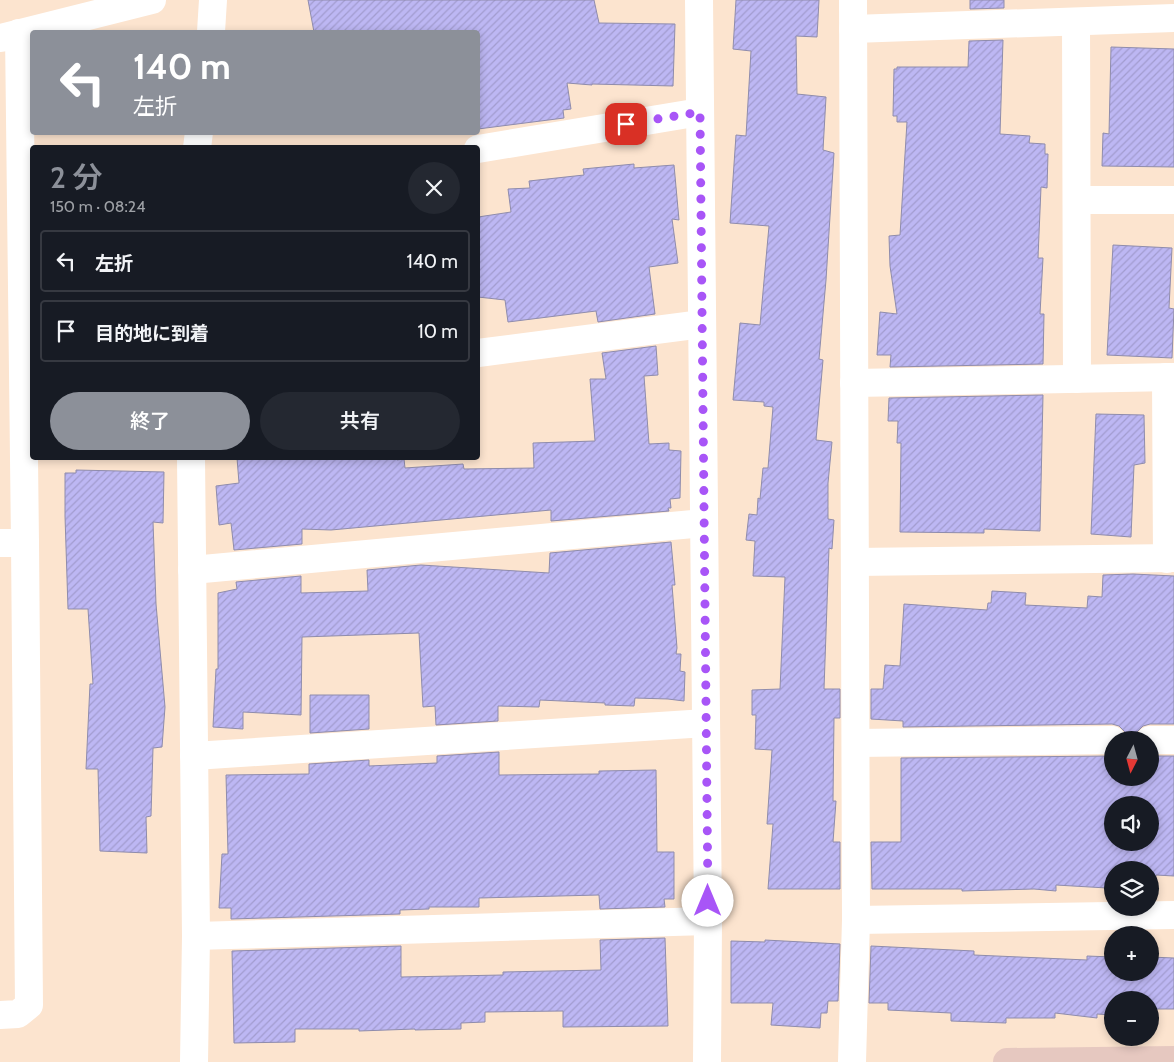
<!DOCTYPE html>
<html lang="ja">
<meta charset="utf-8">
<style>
:root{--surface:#171b24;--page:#242831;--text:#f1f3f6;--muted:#9ea1a6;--line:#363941;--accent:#8c9099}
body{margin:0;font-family:Cabin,"Noto Sans JP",sans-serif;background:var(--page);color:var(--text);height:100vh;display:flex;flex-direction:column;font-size:19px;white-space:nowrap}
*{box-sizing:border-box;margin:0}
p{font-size:16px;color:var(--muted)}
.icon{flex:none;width:28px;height:28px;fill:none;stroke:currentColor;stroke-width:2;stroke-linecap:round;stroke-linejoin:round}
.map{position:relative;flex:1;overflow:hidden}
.drawer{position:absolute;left:30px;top:145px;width:450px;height:315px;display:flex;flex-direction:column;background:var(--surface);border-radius:5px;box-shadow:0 2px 8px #0003}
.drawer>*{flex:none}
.top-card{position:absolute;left:30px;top:30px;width:450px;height:105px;border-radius:5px;box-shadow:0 2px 8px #0003;background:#8c9099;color:#fff;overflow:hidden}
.needle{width:32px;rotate:186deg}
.controls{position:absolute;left:1104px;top:731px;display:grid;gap:10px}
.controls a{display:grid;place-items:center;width:55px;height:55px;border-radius:50%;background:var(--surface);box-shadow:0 2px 8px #0003;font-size:25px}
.pin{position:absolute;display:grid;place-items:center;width:42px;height:42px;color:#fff;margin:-21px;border-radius:10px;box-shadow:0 2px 8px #0006}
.me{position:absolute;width:55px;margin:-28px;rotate:0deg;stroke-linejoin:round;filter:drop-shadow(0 0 4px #0008)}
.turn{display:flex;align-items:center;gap:18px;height:105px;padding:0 20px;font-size:22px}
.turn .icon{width:65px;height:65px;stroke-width:2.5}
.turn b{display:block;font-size:35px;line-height:42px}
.round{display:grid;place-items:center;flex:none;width:52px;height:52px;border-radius:26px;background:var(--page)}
.head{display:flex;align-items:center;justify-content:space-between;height:85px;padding:0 20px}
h1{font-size:30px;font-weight:600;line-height:38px;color:var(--accent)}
.cta{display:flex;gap:10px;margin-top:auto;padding:10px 20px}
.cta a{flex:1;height:58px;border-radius:30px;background:var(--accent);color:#fff;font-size:20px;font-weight:600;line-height:58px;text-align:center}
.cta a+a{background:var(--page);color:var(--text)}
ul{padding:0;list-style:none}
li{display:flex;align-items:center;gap:15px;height:62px;margin:0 10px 8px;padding:0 10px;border:2px solid var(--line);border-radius:5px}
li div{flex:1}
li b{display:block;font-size:19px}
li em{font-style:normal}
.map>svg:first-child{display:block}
.building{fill:url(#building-hatch);stroke:#8f8cac;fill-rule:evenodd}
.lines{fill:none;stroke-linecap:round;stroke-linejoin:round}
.street{stroke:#fff;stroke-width:28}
.secondary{stroke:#e6c8c0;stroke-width:28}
.route{stroke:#a855f7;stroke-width:9;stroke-dasharray:0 16.2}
</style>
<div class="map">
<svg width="1174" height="1062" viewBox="0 0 1174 1062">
<defs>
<pattern id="building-hatch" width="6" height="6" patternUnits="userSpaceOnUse" patternTransform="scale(1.25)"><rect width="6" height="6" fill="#bdb7f3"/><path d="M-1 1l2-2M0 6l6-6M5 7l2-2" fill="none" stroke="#a29ccf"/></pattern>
</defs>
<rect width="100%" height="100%" fill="#fce4cf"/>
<!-- building -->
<g class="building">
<polygon points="308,0 594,0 599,23 675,24 673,86 592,84 592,85 567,83 571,109 563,110 564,118 478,129 478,32 314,32"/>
<polygon points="736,0 819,0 817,37 796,36 797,94 826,97 823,150 834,153 826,280 819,359 823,360 816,440 832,442 828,483 828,519 834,520 832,549 829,548 824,689 840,689 840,718 834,718 833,801 836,801 833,842 840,842 840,889 768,889 773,824 767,824 772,750 755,749 756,715 752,715 752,690 780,689 785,577 753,576 755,541 746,540 749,514 757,515 758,498 760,499 763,468 768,468 773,407 764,406 764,402 733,400 740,323 760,325 769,226 730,223 736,135 746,136 751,51 733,49"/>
<polygon points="970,0 1004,0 1004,8 970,9"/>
<polygon points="1003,40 1000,134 1030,136 1029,143 1045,144 1045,154 1048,154 1047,188 1041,187 1038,258 1043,258 1040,314 1044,314 1043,364 890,367 891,355 877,355 880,312 897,314 890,266 889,236 900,235 907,122 897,122 897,116 893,116 894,69 897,69 897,67 968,67 969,41"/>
<polygon points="1111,47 1174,49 1174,167 1102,166 1103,133 1109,134"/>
<polygon points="634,164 634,168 674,165 679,220 672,219 678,263 649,267 655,314 598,322 596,311 508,322 505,300 478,297 478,217 511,212 508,189 530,188 529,181 584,175 583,169"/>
<polygon points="1113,245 1172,248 1169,308 1174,309 1172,358 1107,355"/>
<polygon points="656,346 658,375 644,376 649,444 669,443 669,450 681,451 680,498 670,499 671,508 668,508 669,511 551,521 551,510 331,530 302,529 302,544 234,550 231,523 219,525 216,486 239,483 237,458 397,458 397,460 404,459 405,468 463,464 464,469 534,468 533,443 595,441 590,379 606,379 602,353"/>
<polygon points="1043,395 1040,531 984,529 984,533 900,532 901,443 897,443 898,421 888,421 889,398"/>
<polygon points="1096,414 1144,415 1145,463 1134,465 1131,537 1091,534"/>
<polygon points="76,470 164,472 163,523 153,522 156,604 165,707 162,747 153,748 151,816 146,817 147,853 100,851 98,769 86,769 90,684 93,684 88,609 68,609 65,516 65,473 76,473"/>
<polygon points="671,542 675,585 672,585 677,648 676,654 681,654 680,671 685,672 684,701 668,699 635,698 634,706 605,705 605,703 540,700 539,707 498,706 498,721 436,725 435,706 423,707 419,633 302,637 301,715 243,712 243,729 213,727 216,669 218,669 218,593 237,589 236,582 301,576 301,593 368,591 367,570 421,565 549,573 550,553"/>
<polygon points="1133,574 1174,576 1174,724 1150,724 1143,726 1137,732 1134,740 1128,740 1125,732 1119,726 1112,724 903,727 903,721 871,719 871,689 883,689 885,665 900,666 904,604 987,610 988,603 991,603 992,591 1026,593 1025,605 1087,608 1088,596 1102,597 1103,575"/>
<polygon points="310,695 369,695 369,729 310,733"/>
<polygon points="499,752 499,775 599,774 599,771 656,770 657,852 674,852 674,899 664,899 665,907 600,909 599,895 479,898 479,907 429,907 429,909 400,910 400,914 231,919 231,908 219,908 222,854 228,854 226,775 309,774 309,764 369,760 369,766 437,763 437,756"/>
<path d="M 1112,756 L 1112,778 L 1150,778 L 1150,756 L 1174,756 L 1174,876 L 1156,875 L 1155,887 L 1150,887 L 1150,870 L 1112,870 L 1112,885 L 1107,884 L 1107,888 L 1056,885 L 1056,891 L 1034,889 L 962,891 L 962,889 L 872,889 L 871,842 L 901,842 L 901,758 ZM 1112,805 L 1150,805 L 1150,842 L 1112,842 Z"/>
<polygon points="665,938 668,1026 563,1027 563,1011 485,1012 485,1022 461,1023 461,1029 415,1030 415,1029 359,1031 359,1029 295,1029 295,1042 234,1043 232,951 401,946 401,977 503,975 503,972 601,970 600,940"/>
<polygon points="765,940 840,944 838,1001 828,1001 827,1013 821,1013 820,1028 771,1025 773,1003 731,1003 731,941 765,942"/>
<polygon points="871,946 974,951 974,955 1087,960 1087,956 1112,957 1112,972 1150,972 1150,957 1174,958 1174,1009 1150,1009 1150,1000 1112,1000 1112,1015 1097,1014 1097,1018 1055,1013 1055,1018 1006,1018 1006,1023 951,1021 951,1013 888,1010 888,1003 869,1003"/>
</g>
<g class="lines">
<!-- street -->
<g class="street">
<polyline points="699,0 708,921 707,1062"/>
<polyline points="1076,22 1077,379"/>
<polyline points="853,29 1174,18"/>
<polyline points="211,32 213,0"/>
<polyline points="1,38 152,0"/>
<polyline points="197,148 199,132"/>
<polyline points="478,149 700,112"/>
<polyline points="1077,200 1174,200"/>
<polyline points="478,353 702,324"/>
<polyline points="1166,377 1167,559"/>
<polyline points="854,383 1174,377"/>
<polyline points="191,458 196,936 194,1062"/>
<polyline points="0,543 25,543"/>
<polyline points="855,562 1174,558"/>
<polyline points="192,570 704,523"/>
<polyline points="1150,740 1174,740"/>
<polyline points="856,743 1112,740"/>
<polyline points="194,756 706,723"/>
<polyline points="856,920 1174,915"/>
<polyline points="196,936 708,921"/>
<polyline points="0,1015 18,1014 29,1005 25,543 19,33"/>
<polyline points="852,1062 856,920 853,0"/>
</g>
<!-- secondary -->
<polyline class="secondary" points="1007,1062 1174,1060"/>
</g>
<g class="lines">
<!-- route -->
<polyline class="route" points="626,124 700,112 708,901"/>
</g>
</svg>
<div class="controls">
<a><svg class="needle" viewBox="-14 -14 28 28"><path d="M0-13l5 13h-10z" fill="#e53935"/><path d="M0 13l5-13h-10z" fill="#9ea1a6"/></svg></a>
<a><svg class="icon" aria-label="sound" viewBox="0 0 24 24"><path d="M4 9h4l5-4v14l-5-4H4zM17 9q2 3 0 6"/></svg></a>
<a><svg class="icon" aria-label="layers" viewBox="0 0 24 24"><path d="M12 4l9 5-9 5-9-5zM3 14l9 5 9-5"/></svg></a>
<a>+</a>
<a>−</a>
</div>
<div class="pin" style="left:626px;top:124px;background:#d93025"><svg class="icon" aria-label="arrive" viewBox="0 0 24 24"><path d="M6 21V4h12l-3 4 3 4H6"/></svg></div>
<svg class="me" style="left:708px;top:901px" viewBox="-20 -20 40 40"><circle r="19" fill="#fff"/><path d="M0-13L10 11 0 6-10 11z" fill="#a855f7"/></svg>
<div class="top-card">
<div class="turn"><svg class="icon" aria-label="left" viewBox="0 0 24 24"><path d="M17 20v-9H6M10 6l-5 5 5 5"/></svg><div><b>140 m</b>左折</div></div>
</div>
<section class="drawer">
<div class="head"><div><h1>2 分</h1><p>150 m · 08:24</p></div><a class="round"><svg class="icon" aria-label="close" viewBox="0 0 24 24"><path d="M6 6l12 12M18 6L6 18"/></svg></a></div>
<ul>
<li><svg class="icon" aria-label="left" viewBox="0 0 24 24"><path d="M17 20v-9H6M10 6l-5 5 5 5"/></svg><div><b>左折</b></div><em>140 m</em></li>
<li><svg class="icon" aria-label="arrive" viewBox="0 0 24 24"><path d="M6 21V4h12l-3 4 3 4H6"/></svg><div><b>目的地に到着</b></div><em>10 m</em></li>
</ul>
<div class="cta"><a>終了</a><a>共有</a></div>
</section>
</div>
